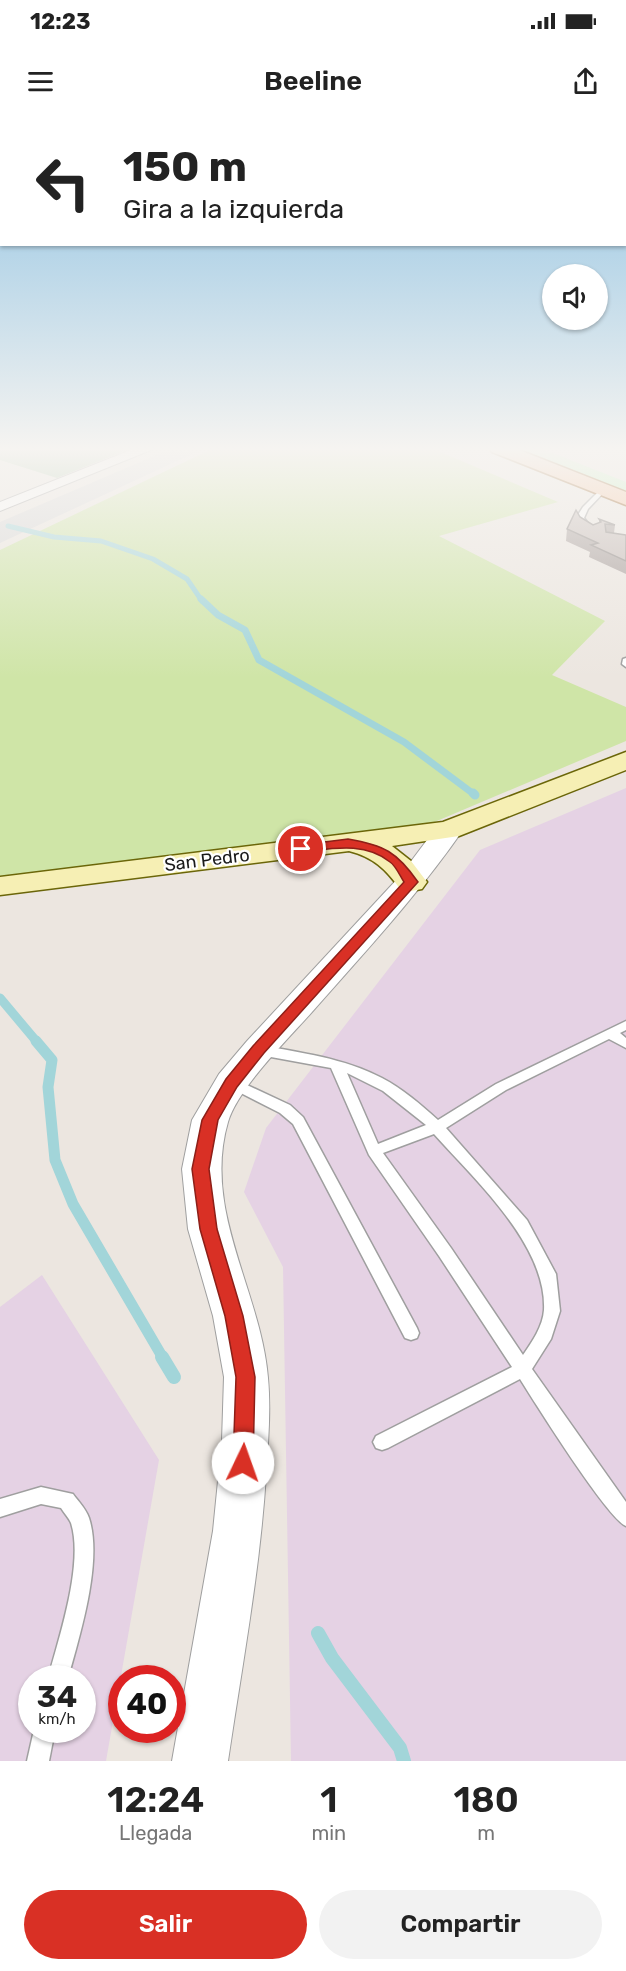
<!DOCTYPE html>
<html lang="es">
<style>
:root{--surface:#fff;--page:#f2f2f2;--text:#222;--muted:#767676;--accent:#d93025}
body{margin:0;font-family:Rubik,sans-serif;background:var(--page);color:var(--text);height:100vh;display:flex;flex-direction:column;font-size:22px;white-space:nowrap}
*{box-sizing:border-box;margin:0}
p{font-size:20px;color:var(--muted)}
.icon{flex:none;width:33px;height:33px;fill:none;stroke:currentColor;stroke-width:2;stroke-linecap:round;stroke-linejoin:round}
.map{position:relative;height:1641px;overflow:hidden}
.sheet{display:flex;flex-direction:column;background:var(--surface);flex:1}
.sheet>*{flex:none}
.guide{position:absolute;left:0px;top:0px;width:627px;height:126px;box-shadow:0 2px 4px #0004;background:#fff;color:var(--text);overflow:hidden}
.fabs{position:absolute;left:542px;top:144px;display:grid;gap:12px}
.fabs a{display:grid;place-items:center;width:66px;height:66px;border-radius:50%;background:var(--surface);box-shadow:0 2px 4px #0004;font-size:30px}
.speed{position:absolute;left:18px;top:1545px;display:flex;gap:12px;font-size:30px;font-weight:700;text-align:center}
.speed>*{display:grid;place-content:center;width:78px;height:78px;border-radius:50%;background:var(--surface);box-shadow:0 2px 4px #0004;line-height:1}
.speed small{font-size:15px;font-weight:400}
.speed .limit{border:9px solid #d22;background:#fff;color:#111}
.pin{position:absolute;display:grid;place-items:center;width:51px;height:51px;color:#fff;margin:-26px;border:3px solid #fff;border-radius:50%;box-shadow:0 2px 6px #0007}
.me{position:absolute;width:66px;margin:-33px;rotate:3deg;stroke-linejoin:round;filter:drop-shadow(0 0 4px #0008)}
.turn{display:flex;align-items:center;gap:21px;height:126px;padding:0 24px;font-size:27px}
.turn .icon{width:78px;height:78px;stroke-width:2.5}
.turn b{display:block;font-size:42px;line-height:51px}
.eta{display:flex;justify-content:space-evenly;align-items:center;height:102px;text-align:center}
.eta b{font-size:36px;font-weight:600;line-height:42px}
.button{display:flex;gap:12px;margin-top:auto;padding:12px 24px}
.button a{flex:1;height:69px;border-radius:36px;background:var(--accent);color:#fff;font-size:24px;font-weight:600;line-height:69px;text-align:center}
.button a+a{background:var(--page);color:var(--text)}
.status{display:flex;justify-content:space-between;align-items:center;height:42px;padding:0 30px;background:var(--surface);direction:ltr}
.status svg{height:16px;fill:currentColor}
header{display:flex;justify-content:space-between;align-items:center;height:78px;padding:0 24px;background:var(--surface);font-size:27px;font-weight:600}
.map>svg:first-child{display:block}
.residential{fill:#d9d8d8}
.industrial{fill:#e5d2e4;fill-rule:evenodd}
.grass{fill:#cfe5a7}
.cemetery{fill:#a2c4a2}
.park{fill:#c1f6bd}
.lines{fill:none;stroke-linecap:round;stroke-linejoin:round}
.stream-far4{stroke:#a2d5d9;stroke-width:5}
.stream-far3{stroke:#a2d5d9;stroke-width:7}
.stream-far2{stroke:#a2d5d9;stroke-width:9}
.stream-far1{stroke:#a2d5d9;stroke-width:11}
.stream{stroke:#a2d5d9;stroke-width:14}
.service-casing{stroke:#9f9f9f;stroke-width:3}
.minor-casing{stroke:#9f9f9f;stroke-width:2}
.tertiary-casing{stroke:#9f9f9f;stroke-width:2}
.secondary-casing{stroke:#6b6609;stroke-width:3}
.primary-casing{stroke:#8c4b06;stroke-width:3}
.service{fill:#fff;fill-rule:evenodd}
.minor{fill:#fff;fill-rule:evenodd}
.tertiary{fill:#fff;fill-rule:evenodd}
.secondary{fill:#f6efb4;fill-rule:evenodd}
.primary{fill:#f8c19a;fill-rule:evenodd}
.wall{fill:#a89e9b}
.building{fill:#c3b8b4;stroke:#88817e;stroke-width:1.5}
.route{fill:#d93025;stroke:#8d1f18;stroke-width:1.5}
.labels{text-anchor:middle;stroke-width:4.5;stroke-linejoin:round;paint-order:stroke}
.street-label{font-size:18px;fill:#1b1b1b;stroke:#fff}
</style>
<div class="status"><b>12:23</b><svg viewBox="0 0 49 12"><path d="M0 12V9h3v3zM5 12V6h3v6zM10 12V3h3v9zM15 12V0h3v12zM26 1h20v11H26zM47 4h2v5h-2z"/></svg></div>
<header><svg class="icon" aria-label="menu" viewBox="0 0 24 24"><path d="M4 6h16M4 12h16M4 18h16"/></svg>Beeline<svg class="icon" aria-label="share" viewBox="0 0 24 24"><path d="M12 15V3M7 8l5-5 5 5M5 13v7h14v-7"/></svg></header>
<div class="map">
<svg width="626" height="1641" viewBox="0 0 626 1641">
<rect width="100%" height="100%" fill="#ece6e0"/>
<!-- residential -->
<polygon class="residential" points="173,328 205,328 0,423 0,402"/>
<!-- industrial -->
<g class="industrial">
<polygon points="626,668 626,1641 291,1641 283,1147 244,1072 266,1008 480,730"/>
<path d="M 42,1155 L 159,1340 L 106,1641 L 0,1641 L 0,1187 ZM 32,1558 L 82,1558 L 82,1610 L 32,1610 Z"/>
</g>
<!-- grass -->
<polygon class="grass" points="214,328 431,328 558,382 439,416 605,501 552,555 626,587 626,621 425,706 0,756 0,430"/>
<!-- cemetery -->
<polygon class="cemetery" points="0,328 132,328 57,358 0,340"/>
<!-- park -->
<polygon class="park" points="509,328 540,328 626,362 626,374"/>
<g class="lines">
<!-- stream-far4 -->
<polyline class="stream-far4" points="8,406 54,417 101,421 153,439 187,459 202,481"/>
<!-- stream-far3 -->
<polyline class="stream-far3" points="201,479 218,495 245,510 259,540 404,622 475,675"/>
<!-- stream-far2 -->
<g class="stream-far2">
<polyline points="473,673 475,675"/>
<polyline points="0,878 37,922"/>
</g>
<!-- stream-far1 -->
<polyline class="stream-far1" points="36,921 52,940 48,967 55,1040 73,1084 163,1238"/>
<!-- stream -->
<g class="stream">
<polyline points="162,1237 174,1257"/>
<polyline points="318,1513 332,1538 400,1628 404,1641"/>
</g>
<defs>
<g id="service">
<polygon points="601,369 606,370 588,389 584,398 592,409 585,411 576,398 583,387"/>
<polygon points="626,538 626,547 622,544 623,539"/>
<path d="M 626,901 L 626,910 L 620,913 L 626,918 L 626,928 L 609,919 L 506,970 L 446,1008 L 527,1100 L 556,1154 L 560,1191 L 551,1219 L 532,1249 L 626,1382 L 626,1406 C 608,1399 535,1283 520,1259 L 388,1328 L 382,1330 L 376,1328 L 373,1322 L 376,1316 L 512,1247 L 439,1136 L 369,1035 L 331,948 L 260,935 L 255,933 L 253,930 L 255,927 L 260,925 C 301,933 344,938 382,958 C 403,969 420,984 438,1000 L 496,964 ZM 347,953 L 383,971 L 426,1005 L 378,1024 ZM 434,1014 C 474,1059 547,1125 544,1190 C 543,1206 532,1222 523,1235 L 451,1128 L 383,1033 Z"/>
<polygon points="232,958 290,985 303,997 417,1208 419,1213 417,1218 411,1220 405,1218 293,1004 280,993 227,966 225,963 227,960"/>
<path d="M 41,1367 L 73,1374 C 78,1381 86,1389 89,1398 C 103,1441 80,1515 68,1558 L 48,1558 C 59,1518 84,1443 71,1403 C 69,1398 64,1393 61,1388 L 41,1384 L 0,1397 L 0,1379 Z"/>
<polygon points="34,1610 55,1610 49,1641 27,1641"/>
</g>
<polygon id="minor" points="136,328 156,328 0,391 0,382"/>
<path id="tertiary" d="M 449,702 L 459,704 L 463,710 C 418,775 364,833 312,892 C 288,919 238,968 228,1002 C 202,1091 261,1171 268,1258 C 271,1290 268,1323 266,1355 C 260,1451 242,1546 228,1641 L 172,1641 L 213,1411 L 222,1321 L 224,1257 L 213,1196 L 188,1109 L 182,1049 L 192,1000 L 219,954 L 247,921 L 400,756 L 439,704 Z"/>
<path id="secondary" d="M 626,632 L 626,650 L 459,716 L 392,726 L 411,741 L 427,762 L 422,769 L 411,771 L 400,769 C 386,749 373,737 349,731 L 0,775 L 0,757 L 443,702 Z"/>
<polygon id="primary" points="489,328 514,328 626,372 626,385 492,332"/>
</defs>
<!-- service casing -->
<use href="#service" class="service-casing"/>
<!-- minor casing -->
<use href="#minor" class="minor-casing"/>
<!-- tertiary casing -->
<use href="#tertiary" class="tertiary-casing"/>
<!-- secondary casing -->
<use href="#secondary" class="secondary-casing"/>
<!-- primary casing -->
<use href="#primary" class="primary-casing"/>
<!-- service -->
<use href="#service" class="service"/>
<!-- minor -->
<use href="#minor" class="minor"/>
<!-- tertiary -->
<use href="#tertiary" class="tertiary"/>
<!-- secondary -->
<use href="#secondary" class="secondary"/>
<!-- primary -->
<use href="#primary" class="primary"/>
</g>
<!-- wall -->
<polygon class="wall" points="580,397 593,405 599,403 599,399 615,405 614,413 626,415 626,454 589,437 590,432 566,421 567,409"/>
<!-- building -->
<polygon class="building" points="576,390 580,397 593,405 601,402 599,399 615,405 605,404 606,412 626,415 626,441 591,425 598,423 567,409"/>
<!-- sky -->
<linearGradient id="sky" x2="0" y2="1"><stop stop-color="#8cc1e2"/><stop offset="0.59" stop-color="#f6f4f1"/><stop offset="1" stop-color="#f6f4f1" stop-opacity="0"/></linearGradient>
<rect width="626" height="558" fill="url(#sky)"/>
<!-- route -->
<path class="route" d="M 348,719 C 384,725 397,732 418,762 L 264,933 L 237,967 L 218,1000 L 209,1049 L 217,1109 L 243,1196 L 255,1257 L 253,1343 L 250,1350 L 243,1353 L 236,1350 L 233,1343 L 236,1257 L 225,1196 L 200,1109 L 192,1049 L 202,1000 L 226,959 L 253,926 L 404,762 C 400,756 396,746 390,742 C 364,721 331,729 301,732 L 295,729 L 301,725 Z"/>
<g class="labels">
<!-- street labels -->
<g class="street-label">
<text transform="translate(207 740) rotate(-7)" y="6">San Pedro</text>
</g>
</g>
</svg>
<div class="fabs">
<a><svg class="icon" aria-label="sound" viewBox="0 0 24 24"><path d="M4 9h4l5-4v14l-5-4H4zM17 9q2 3 0 6"/></svg></a>
</div>
<div class="speed"><div>34<small>km/h</small></div><div class="limit">40</div></div>
<div class="pin" style="left:301px;top:729px;background:#d93025"><svg class="icon" aria-label="arrive" viewBox="0 0 24 24"><path d="M6 21V4h12l-3 4 3 4H6"/></svg></div>
<svg class="me" style="left:243px;top:1343px" viewBox="-20 -20 40 40"><circle r="19" fill="#fff"/><path d="M0-13L10 11 0 6-10 11z" fill="#d93025"/></svg>
<div class="guide">
<div class="turn"><svg class="icon" aria-label="left" viewBox="0 0 24 24"><path d="M17 20v-9H6M10 6l-5 5 5 5"/></svg><div><b>150 m</b>Gira a la izquierda</div></div>
</div>
</div>
<section class="sheet">
<div class="eta">
<div><b>12:24</b><p>Llegada</p></div>
<div><b>1</b><p>min</p></div>
<div><b>180</b><p>m</p></div>
</div>
<div class="button"><a>Salir</a><a>Compartir</a></div>
</section>
